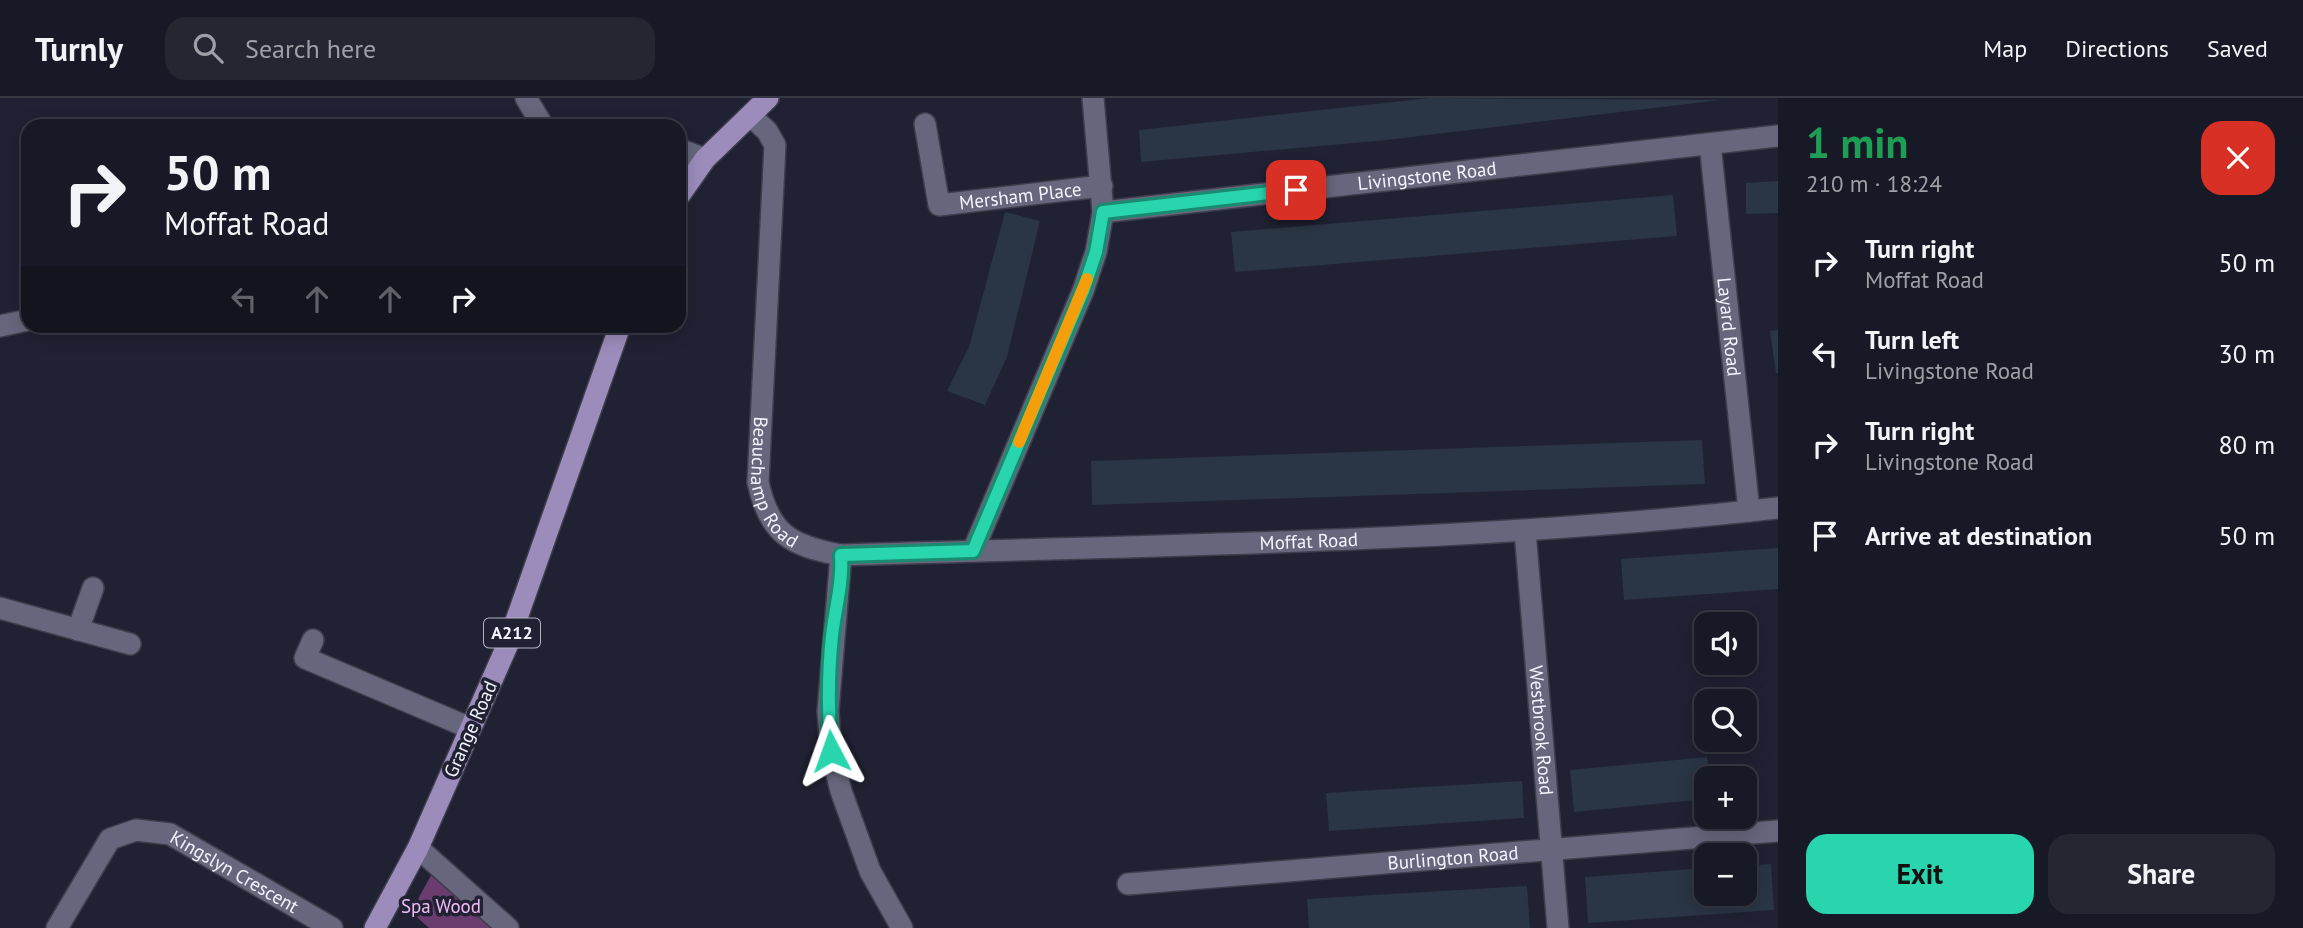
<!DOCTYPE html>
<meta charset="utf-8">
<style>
:root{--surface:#181926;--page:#252632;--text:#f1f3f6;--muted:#9fa0a7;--line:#363843;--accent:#28d5ad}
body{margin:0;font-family:"PT Sans",sans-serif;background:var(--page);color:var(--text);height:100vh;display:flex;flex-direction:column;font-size:26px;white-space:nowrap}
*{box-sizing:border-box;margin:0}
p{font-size:23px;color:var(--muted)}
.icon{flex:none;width:38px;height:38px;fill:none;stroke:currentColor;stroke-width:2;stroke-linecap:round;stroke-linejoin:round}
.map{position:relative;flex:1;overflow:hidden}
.drawer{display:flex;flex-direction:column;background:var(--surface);width:525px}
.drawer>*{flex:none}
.banner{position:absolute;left:21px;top:21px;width:665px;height:214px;border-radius:21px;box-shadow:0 4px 18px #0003,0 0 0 2px var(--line);background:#181926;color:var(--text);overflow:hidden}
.tools{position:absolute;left:1694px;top:514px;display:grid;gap:14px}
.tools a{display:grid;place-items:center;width:63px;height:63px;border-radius:14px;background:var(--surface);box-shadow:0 4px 18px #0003,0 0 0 2px var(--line);font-size:35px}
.pin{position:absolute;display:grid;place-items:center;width:60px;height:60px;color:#fff;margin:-30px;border-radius:14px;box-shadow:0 4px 10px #0006}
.me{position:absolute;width:77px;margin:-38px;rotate:356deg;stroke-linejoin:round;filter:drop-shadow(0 0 5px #0008)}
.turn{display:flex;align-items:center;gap:24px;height:147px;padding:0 28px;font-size:32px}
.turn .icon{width:91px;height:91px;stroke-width:2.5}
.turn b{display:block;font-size:49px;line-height:60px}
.lanes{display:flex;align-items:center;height:66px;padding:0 28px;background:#0003;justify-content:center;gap:35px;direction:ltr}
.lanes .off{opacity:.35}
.round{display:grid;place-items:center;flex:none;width:74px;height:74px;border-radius:21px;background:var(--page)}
.headline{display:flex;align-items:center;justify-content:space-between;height:119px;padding:0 28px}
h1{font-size:42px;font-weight:800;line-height:52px;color:#1e9e55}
.action{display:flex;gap:14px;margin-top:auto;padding:14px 28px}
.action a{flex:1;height:80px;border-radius:21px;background:var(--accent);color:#111;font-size:28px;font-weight:800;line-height:80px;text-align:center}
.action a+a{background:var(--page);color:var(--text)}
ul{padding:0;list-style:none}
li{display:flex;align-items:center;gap:21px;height:91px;padding:0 28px}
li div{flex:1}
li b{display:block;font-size:26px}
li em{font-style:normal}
header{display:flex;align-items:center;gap:42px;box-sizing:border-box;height:98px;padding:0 35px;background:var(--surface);border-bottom:2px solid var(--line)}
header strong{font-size:33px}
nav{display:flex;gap:38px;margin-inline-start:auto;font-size:24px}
.search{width:490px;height:63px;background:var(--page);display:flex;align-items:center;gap:18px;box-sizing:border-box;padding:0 24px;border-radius:21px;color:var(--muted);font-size:26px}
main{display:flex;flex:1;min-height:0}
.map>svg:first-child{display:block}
.forest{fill:#6b3c6e}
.building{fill:#2a3545}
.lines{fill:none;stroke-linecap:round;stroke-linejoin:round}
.minor-casing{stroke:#3d3d4b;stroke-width:24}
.major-casing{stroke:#3d3d4b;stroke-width:24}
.minor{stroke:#66677c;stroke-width:21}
.major{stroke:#9c8cbc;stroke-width:21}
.route-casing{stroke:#1a8a70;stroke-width:18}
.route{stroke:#28d5ad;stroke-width:12}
.slow{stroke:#f59e0b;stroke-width:12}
.labels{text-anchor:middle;stroke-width:7;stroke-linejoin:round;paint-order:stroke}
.shield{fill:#202132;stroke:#b4b5c1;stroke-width:2}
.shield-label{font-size:18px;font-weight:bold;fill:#f3f4fe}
.street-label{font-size:19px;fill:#f3f4fe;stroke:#202132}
.park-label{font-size:19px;fill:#f4bbf7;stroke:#202132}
</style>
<header>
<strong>Turnly</strong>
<div class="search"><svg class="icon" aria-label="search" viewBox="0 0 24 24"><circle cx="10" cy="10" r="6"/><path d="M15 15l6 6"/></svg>Search here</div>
<nav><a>Map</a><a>Directions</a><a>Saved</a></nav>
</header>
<main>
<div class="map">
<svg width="1778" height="830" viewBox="0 0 1778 830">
<rect width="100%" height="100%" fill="#202132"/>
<!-- forest -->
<polygon class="forest" points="435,770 497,830 429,830 411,814"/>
<!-- building -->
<g class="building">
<polygon points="1429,0 1721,2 1387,42 1141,64 1139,32"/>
<polygon points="1778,83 1778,115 1746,116 1746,85"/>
<polygon points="1673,97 1677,138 1235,174 1231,134"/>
<polygon points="1005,114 1040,123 1007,259 985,307 947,293 969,249"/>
<polygon points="1778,232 1778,275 1776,275 1770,233"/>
<polygon points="1702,342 1705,386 1092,407 1091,363"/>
<polygon points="1778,450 1778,491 1624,502 1621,461"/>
<polygon points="1707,659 1710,681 1706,681 1706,701 1574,714 1570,672"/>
<polygon points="1522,683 1524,720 1329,733 1326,695"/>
<polygon points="1771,766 1774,812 1588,825 1585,779 1706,770 1706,796 1745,796 1745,768"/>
<polygon points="1527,788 1530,830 1309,830 1307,801"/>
</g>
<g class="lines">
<defs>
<g id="minor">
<polyline points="526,0 543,28"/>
<path id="s1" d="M 751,18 L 767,33 L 775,47 L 758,384 C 769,436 791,448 841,457 C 1153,447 1467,445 1778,410"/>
<path id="s2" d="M 925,26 L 939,107 L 1102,88"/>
<path id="s3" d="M 1710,46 L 1749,413"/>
<polyline points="679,51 705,61"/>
<path id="s4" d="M 1103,114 L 1778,38"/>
<polyline points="0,228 28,222"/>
<path id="s5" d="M 1525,433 L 1558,830"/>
<polyline points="973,453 1083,193 1096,154 1103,114 1093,0"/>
<polyline points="841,457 828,613 831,653 841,693 870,773 902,830"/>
<polyline points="0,510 130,546"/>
<polyline points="78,532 93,490"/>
<polyline points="313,542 305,560 470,630"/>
<polyline points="418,750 508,830"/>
<path id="s6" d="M 1128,786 L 1778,733"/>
<path id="s7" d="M 57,830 L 110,741 L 136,732 L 170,736 L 332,830"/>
</g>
<g id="major">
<polyline points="679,98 705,61 768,0"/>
<polyline points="375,830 418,750 507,548 620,228"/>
</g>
</defs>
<!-- minor casing -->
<use href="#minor" class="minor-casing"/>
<!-- major casing -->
<use href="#major" class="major-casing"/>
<!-- minor -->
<use href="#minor" class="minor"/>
<!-- major -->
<use href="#major" class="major"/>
</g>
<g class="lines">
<defs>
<path id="route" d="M 831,653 C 828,615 828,576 832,538 C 835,511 843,484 841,457 L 973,453 L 1083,193 L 1096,154 L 1103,114 L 1296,92"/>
</defs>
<!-- route casing -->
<use href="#route" class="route-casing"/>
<!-- route -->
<use href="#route" class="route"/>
<!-- slow -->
<polyline class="slow" points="1019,344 1087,181"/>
</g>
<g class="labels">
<!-- shield labels -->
<rect class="shield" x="484" y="520.5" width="56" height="29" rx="5"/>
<g class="shield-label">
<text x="512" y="541">A212</text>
</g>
<!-- street labels -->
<g class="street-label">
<text dy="7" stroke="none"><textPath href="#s4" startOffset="326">Livingstone Road</textPath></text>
<text dy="7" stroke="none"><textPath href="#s2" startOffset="164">Mersham Place</textPath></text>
<text dy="7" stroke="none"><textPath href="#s3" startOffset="184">Layard Road</textPath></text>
<text dy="7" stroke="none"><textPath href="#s1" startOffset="380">Beauchamp Road</textPath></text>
<text dy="7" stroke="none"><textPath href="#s1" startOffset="964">Moffat Road</textPath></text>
<text transform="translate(470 631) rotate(-66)" y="7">Grange Road</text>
<text dy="7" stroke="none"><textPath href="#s5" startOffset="200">Westbrook Road</textPath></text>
<text dy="7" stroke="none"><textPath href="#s6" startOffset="326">Burlington Road</textPath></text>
<text dy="7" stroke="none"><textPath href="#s7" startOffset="240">Kingslyn Crescent</textPath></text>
</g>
<!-- park labels -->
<g class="park-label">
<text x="441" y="815">Spa Wood</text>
</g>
</g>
</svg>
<div class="tools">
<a><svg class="icon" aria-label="sound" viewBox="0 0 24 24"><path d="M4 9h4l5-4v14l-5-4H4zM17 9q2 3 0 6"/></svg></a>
<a><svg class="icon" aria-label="search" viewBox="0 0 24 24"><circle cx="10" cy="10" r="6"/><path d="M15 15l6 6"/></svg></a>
<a>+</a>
<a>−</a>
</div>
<div class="pin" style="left:1296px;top:92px;background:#d93025"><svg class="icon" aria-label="arrive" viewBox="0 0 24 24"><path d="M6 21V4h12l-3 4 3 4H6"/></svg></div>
<svg class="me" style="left:831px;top:653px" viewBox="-20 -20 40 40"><path d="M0-17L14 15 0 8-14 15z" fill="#28d5ad" stroke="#fff" stroke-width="4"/></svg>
<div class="banner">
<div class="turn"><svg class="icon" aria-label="right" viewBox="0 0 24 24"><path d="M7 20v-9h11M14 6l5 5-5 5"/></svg><div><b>50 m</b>Moffat Road</div></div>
<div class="lanes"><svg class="icon off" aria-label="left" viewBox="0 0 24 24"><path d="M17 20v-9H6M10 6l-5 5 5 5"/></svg><svg class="icon off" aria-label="ahead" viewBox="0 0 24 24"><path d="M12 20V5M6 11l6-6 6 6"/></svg><svg class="icon off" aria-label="ahead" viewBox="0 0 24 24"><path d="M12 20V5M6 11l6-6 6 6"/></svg><svg class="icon" aria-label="right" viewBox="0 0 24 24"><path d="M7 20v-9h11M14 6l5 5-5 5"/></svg></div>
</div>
</div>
<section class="drawer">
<div class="headline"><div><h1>1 min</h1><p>210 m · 18:24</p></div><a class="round" style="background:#d93025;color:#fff"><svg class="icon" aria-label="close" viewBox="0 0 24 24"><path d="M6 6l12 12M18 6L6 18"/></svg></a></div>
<ul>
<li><svg class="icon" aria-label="right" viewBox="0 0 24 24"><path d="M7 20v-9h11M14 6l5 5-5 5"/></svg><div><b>Turn right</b><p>Moffat Road</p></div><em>50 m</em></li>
<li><svg class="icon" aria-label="left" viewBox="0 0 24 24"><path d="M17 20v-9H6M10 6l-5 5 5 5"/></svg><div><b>Turn left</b><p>Livingstone Road</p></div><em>30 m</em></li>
<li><svg class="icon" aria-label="right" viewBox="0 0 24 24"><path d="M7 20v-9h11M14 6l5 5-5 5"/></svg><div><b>Turn right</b><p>Livingstone Road</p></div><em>80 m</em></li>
<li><svg class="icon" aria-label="arrive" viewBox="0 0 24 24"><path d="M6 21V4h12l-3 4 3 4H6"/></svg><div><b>Arrive at destination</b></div><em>50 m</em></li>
</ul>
<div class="action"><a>Exit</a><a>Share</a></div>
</section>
</main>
